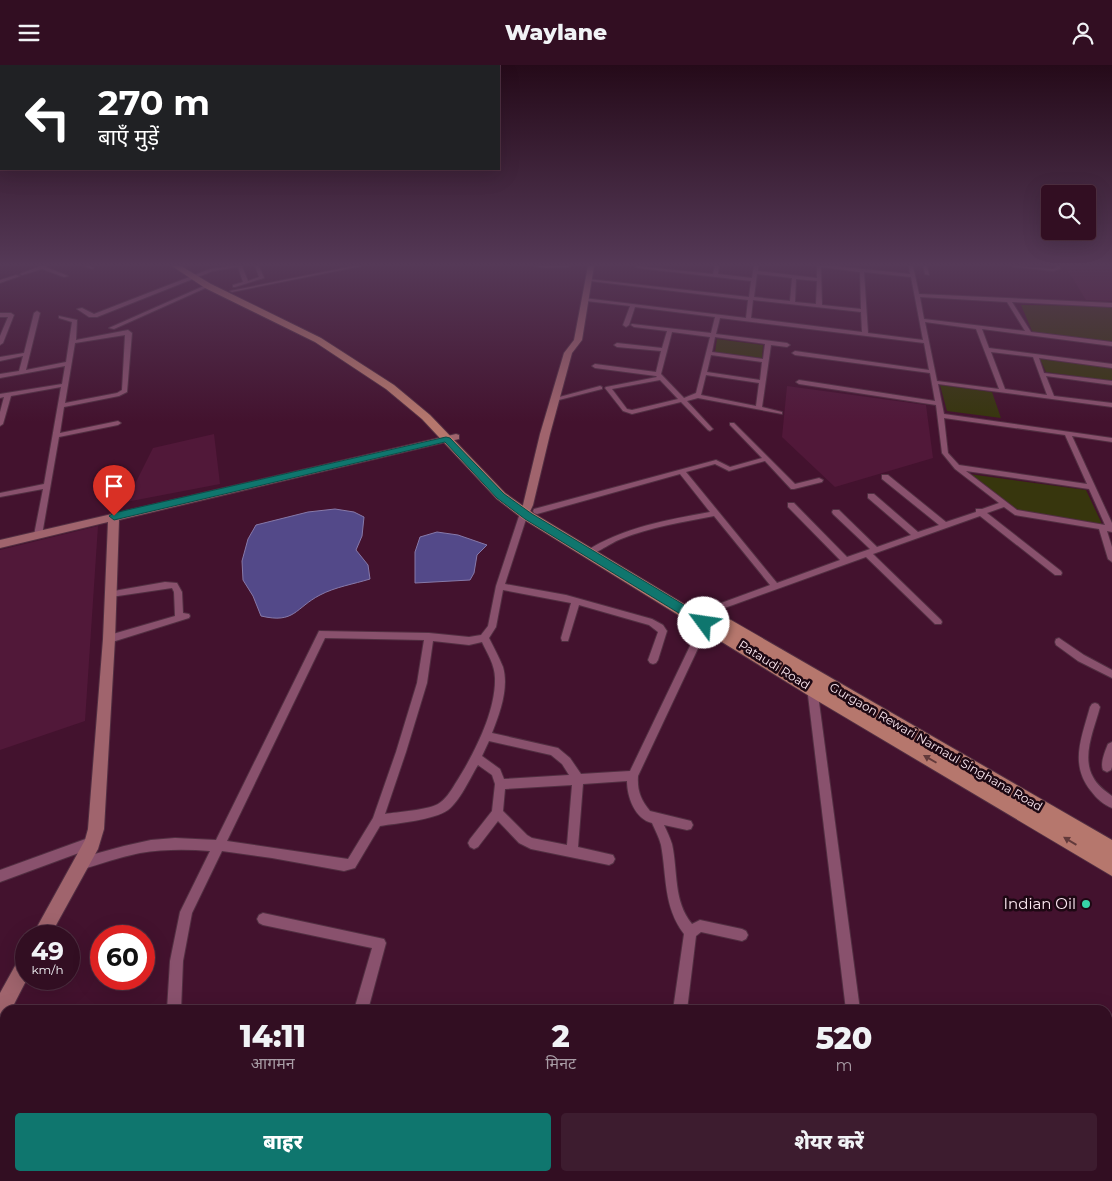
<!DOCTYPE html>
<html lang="hi">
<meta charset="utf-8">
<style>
:root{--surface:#320e22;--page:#3d1c2f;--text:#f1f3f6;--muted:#a89ca5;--line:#4d2e40;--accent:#0f766e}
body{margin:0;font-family:Montserrat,"Noto Sans Devanagari",sans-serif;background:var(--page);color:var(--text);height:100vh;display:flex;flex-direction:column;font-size:19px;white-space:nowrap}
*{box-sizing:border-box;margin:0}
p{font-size:16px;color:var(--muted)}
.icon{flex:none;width:28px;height:28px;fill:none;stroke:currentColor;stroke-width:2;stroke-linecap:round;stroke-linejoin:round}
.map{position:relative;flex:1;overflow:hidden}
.sheet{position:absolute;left:0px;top:940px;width:1112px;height:176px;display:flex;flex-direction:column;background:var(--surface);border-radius:15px 15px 0 0;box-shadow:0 5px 20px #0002,0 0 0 1px var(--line)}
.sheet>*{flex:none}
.banner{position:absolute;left:0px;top:0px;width:500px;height:105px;box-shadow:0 5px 20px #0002,0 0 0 1px var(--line);background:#202124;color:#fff;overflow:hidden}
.buttons{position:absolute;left:1041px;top:120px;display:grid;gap:10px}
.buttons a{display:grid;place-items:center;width:55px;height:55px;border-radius:5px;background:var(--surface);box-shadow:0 5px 20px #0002,0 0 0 1px var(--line);font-size:25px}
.speed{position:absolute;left:15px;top:860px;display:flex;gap:10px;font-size:25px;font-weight:700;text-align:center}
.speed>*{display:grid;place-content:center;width:65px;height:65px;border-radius:50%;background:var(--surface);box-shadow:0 5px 20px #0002,0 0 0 1px var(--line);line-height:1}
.speed small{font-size:12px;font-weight:400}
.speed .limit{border:8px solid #d22;background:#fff;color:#111}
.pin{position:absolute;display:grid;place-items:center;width:42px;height:42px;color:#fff;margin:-51px -21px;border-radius:50% 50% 50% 0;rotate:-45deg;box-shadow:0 0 5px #0007}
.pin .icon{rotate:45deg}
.me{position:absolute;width:55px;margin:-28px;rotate:301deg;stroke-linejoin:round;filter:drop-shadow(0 0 4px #0008)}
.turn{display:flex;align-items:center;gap:18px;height:105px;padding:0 15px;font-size:22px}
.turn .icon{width:65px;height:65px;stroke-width:2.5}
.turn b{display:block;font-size:35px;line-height:42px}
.eta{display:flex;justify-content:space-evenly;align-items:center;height:85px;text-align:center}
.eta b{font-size:30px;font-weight:800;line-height:35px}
.action{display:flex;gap:10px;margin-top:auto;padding:10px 15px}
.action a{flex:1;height:58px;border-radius:5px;background:var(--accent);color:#fff;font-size:20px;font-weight:800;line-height:58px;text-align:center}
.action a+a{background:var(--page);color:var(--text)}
header{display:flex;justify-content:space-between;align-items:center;height:65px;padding:0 15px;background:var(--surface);font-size:22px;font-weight:800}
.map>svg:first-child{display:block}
.built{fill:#511839}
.green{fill:#37360d}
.water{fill:#534989;stroke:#8679a9}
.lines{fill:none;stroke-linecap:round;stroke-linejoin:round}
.street-casing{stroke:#522f42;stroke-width:2}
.secondary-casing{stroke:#522f42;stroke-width:2}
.primary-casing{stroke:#522f42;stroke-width:2}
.street{fill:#89516d;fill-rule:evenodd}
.secondary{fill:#a0646d;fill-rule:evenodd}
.primary{fill:#b6776d;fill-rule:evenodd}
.oneway{fill:#623a3b}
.route{fill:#0f766e;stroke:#0a4d48}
.poi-dot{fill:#36d4a7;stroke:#1d0813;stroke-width:2}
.labels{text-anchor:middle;stroke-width:5;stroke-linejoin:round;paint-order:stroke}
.street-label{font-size:12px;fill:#feeaf3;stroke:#1d0813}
.near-poi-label{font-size:15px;fill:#feeaf3;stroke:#1d0813;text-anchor:end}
</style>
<header><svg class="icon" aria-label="menu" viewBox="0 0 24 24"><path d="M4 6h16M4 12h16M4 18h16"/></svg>Waylane<svg class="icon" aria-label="person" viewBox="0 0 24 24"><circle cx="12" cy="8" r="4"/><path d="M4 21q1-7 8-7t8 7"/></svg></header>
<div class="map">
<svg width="1112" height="1116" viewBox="0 0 1112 1116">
<rect width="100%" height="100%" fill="#43122e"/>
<!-- built -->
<g class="built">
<polygon points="1065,201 1112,201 1112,236 1086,235"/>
<polygon points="787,321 926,340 933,393 835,422 782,372"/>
<polygon points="214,369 220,419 126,437 153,383"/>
<polygon points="98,461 85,656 0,685 0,485"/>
</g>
<!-- green -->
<g class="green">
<polygon points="1021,240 1112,241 1112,278 1033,268"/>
<polygon points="717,274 763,280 762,293 715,287"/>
<polygon points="1040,294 1112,303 1112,316 1046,307"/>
<polygon points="940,320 992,327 1001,353 947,346"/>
<polygon points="969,409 1086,425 1102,459 1018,445"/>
</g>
<!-- water -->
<g class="water">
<path d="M 335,444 L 354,447 L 364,452 L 362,471 L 356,485 L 368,500 L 370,514 C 354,519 335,522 320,530 C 295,543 295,559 261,551 L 253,531 L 243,515 L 242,496 L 248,474 L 256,460 L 308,447 Z"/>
<polygon points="437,467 458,470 487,480 477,490 474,508 470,515 415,518 415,487 420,472"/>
</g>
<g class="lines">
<defs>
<g id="street">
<polygon points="40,201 47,201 46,202 68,211 64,212 42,204 22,210 20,209"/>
<polygon points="84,201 90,201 94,203 92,204"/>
<polygon points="230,201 242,201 248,216 259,212 255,201 259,201 264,213 235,222 233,222 233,220 243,217 238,202 213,206 97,252 89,252 77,244 82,243 94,249 210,204"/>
<polygon points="353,201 362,201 232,227 230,226"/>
<polygon points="535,201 570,201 568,202 546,203"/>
<path d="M 637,201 L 713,209 L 715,201 L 719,201 L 718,209 L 752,213 L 754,201 L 758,201 L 758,206 L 817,213 L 817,201 L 835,201 L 910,209 L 909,201 L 913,201 L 919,229 L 1112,238 L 1112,242 L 1012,237 L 1031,267 L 1112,277 L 1112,281 L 982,264 L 989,283 L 1112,299 L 1112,303 L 1039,293 L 1044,308 L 1112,316 L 1112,320 L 1046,311 L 1054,331 L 1112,338 L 1112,342 L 938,319 L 944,349 L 1112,373 L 1112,377 L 1072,371 L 1112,458 L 1112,467 L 1107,466 L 1112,482 L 1112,497 L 1108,494 L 1099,464 L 1015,450 L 1004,442 L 987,448 L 1061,506 L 1062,508 L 1061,510 L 1055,510 L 980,451 L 873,489 L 941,555 L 942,557 L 941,559 L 935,559 L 866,492 L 719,545 L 709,560 L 638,711 C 637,726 641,735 650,746 L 687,755 L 691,756 L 693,760 L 691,764 L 687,765 L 664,760 C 667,766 670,773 672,779 C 678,806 673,836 692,859 L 700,855 L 742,864 L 746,866 L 748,870 L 746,874 L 742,876 L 701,867 L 696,871 L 687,945 L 673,945 L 684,869 C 663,841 667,812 661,780 C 659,772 655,765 652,758 C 635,754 627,732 627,716 L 583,719 L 578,782 L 613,790 L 615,794 L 613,798 L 609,800 L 531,784 L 519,778 L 498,756 L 478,782 L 474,784 L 470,782 L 468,778 L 470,774 L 492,746 L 495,719 L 492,710 L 478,700 C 470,713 460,736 448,745 C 434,755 398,758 380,761 L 355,803 L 344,806 L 272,793 L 222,786 L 192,848 L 183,896 L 181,945 L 167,945 L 170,896 L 180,847 L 210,786 C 187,784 163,784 140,788 C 120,792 100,799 80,805 L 76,803 L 74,799 L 76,795 L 80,793 L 124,781 L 151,775 L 175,773 L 216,775 L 319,566 L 429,568 L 469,572 L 481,570 L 488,561 L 496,521 L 520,448 L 524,445 L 527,446 L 528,448 L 505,519 L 566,530 L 652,554 L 663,560 L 667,566 L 658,595 L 656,598 L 653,599 L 650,598 L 648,595 L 658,567 L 649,560 L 579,540 L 569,573 L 568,576 L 562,576 L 561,573 L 571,538 L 503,525 L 496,562 L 489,573 C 494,583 499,592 503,602 C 509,623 500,648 492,668 L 558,683 L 570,693 L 581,709 L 630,706 L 701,558 L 713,541 L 770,520 L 714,451 C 683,457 651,462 621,474 C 612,477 594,491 586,490 L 585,488 L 586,486 C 624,462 667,455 710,447 L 680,409 L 537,449 L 534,448 L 533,446 L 534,444 L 716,395 L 730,402 L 762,393 L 730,360 L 730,358 L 734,358 L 795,419 L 819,413 L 823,415 L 822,417 L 794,424 L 791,424 L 765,396 L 729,406 L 715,399 L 686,407 L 777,518 L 840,495 L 788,442 L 788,438 L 794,438 L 847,492 L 870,484 L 833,449 L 832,447 L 833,445 L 839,445 L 877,482 L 911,470 L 868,433 L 868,429 L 874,429 L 918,467 L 939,460 L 882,414 L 882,410 L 888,410 L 946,457 L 976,447 L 976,444 L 982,444 L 999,438 L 955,404 L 942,388 L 936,340 L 799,319 L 796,317 L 799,315 L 935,336 L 930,308 L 795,290 L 792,288 L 795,286 L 929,305 L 924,278 L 720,253 L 716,269 L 787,278 L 790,280 L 787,282 L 771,280 L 762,342 L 782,347 L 782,349 L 698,333 L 687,336 L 712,363 L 713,364 L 710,366 L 708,365 L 681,337 L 632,349 L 623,346 L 605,323 L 606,322 L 657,312 L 656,311 L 595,303 L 592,301 L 595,299 L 656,307 L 661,286 L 617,282 L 614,280 L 617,278 L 662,283 L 667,266 L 634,262 L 631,260 L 632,259 L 711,268 L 715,252 L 635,242 L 629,260 L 626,262 L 623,260 L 630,241 L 586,236 L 584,235 L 584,233 L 746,253 L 748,235 L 590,216 L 588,216 L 588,214 L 749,232 L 751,216 L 638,203 L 636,202 ZM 821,202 L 860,207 L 861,244 L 822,240 ZM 864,207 L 911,212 L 923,275 L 868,268 ZM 757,209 L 792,213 L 790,236 L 754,232 ZM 796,214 L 817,216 L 816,239 L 795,237 ZM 920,232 L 1007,237 L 1025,266 L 924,254 ZM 753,235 L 861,247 L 862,267 L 751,253 ZM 925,257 L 976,264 L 999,324 L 937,316 ZM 672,267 L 710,272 L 696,328 L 684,333 L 661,309 ZM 715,272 L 765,279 L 763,294 L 712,287 ZM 991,287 L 1033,292 L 1047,330 L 1005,324 ZM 711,290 L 762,297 L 760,315 L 707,307 ZM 706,310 L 759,318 L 756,341 L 701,330 ZM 660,315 L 678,334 L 632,345 L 627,344 L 612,324 ZM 944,353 L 1065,370 L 1087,419 L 959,400 L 948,388 ZM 966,406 L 1089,424 L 1105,460 L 1017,445 ZM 325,573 L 424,575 L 417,618 L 396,687 L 373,753 L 348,794 L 227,776 ZM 433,576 L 469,580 L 482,577 C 487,588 495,600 495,613 C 496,647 473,691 455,719 C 451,726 445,735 438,739 C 428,745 397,747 385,749 L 406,687 L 427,618 ZM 489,676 L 551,690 L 562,699 L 569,710 L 504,714 L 500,704 L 482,691 ZM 572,720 L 567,780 L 532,773 L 527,770 L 503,746 L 505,724 Z"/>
<polygon points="923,201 927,201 929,210 925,209"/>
<polygon points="1013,201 1053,204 1056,203 1056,201 1060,201 1060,204 1053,206 1015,202"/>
<polygon points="16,210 20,211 0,218 0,215"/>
<polygon points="206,220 210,221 114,264 109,263"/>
<path d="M 37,246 L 40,248 L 26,305 L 66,297 L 72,257 L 59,253 L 59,251 L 77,255 L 76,275 L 128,265 L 132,268 L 127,327 L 119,331 L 64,342 L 60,368 L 118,356 L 121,358 L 118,360 L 59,372 L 42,470 L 38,473 L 34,470 L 43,424 L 0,432 L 0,428 L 44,419 L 61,322 L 11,331 L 3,359 L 0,361 L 0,347 L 4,332 L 0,333 L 0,329 L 62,319 L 65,301 L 0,313 L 0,309 L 19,306 L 23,291 L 0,296 L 0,292 L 24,288 L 34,248 ZM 125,270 L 122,325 L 117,328 L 65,338 L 75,278 Z"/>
<polygon points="0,248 11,248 14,250 3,278 0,280 0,271 8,252 0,252"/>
<polygon points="600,321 602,322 602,324 555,336 552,334"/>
<polygon points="165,517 177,518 182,527 183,548 189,549 190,551 189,553 109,578 106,577 105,574 106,571 175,551 174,527 172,523 111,532 108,531 107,529 108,527"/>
<polygon points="1059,573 1084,590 1112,605 1112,613 1078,596 1056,580 1055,577 1056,574"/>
<polygon points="812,618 815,619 817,622 860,945 846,945 807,622 809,619"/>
<path d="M 1095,638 L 1098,639 L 1100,642 C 1095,662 1081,691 1093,712 C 1097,720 1105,726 1112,731 L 1112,743 C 1104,740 1096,733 1091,726 C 1069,699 1082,672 1090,642 L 1092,639 Z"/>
<path d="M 1112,677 L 1112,702 L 1111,705 L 1107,707 L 1103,705 C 1100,698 1105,686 1108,679 Z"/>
<polygon points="91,772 95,774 97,778 95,782 0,817 0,805"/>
<polygon points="263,848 384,874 386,878 368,945 354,945 372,883 263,860 259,858 257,854 259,850"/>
<polygon points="169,1111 184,1111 185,1116 169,1116"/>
<polygon points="329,1111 344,1111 345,1116 329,1116"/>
<rect x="534" y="1111" width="16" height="5"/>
<polygon points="868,1111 883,1111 884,1116 868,1116"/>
<polygon points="983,1111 999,1111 1001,1116 985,1116"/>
</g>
<g id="secondary">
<polygon points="588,201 594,201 582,275 572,288 550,369 533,440 528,451 524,452 519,448 523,440 540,369 564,288 574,275"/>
<polygon points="456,369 459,370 459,374 119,455 115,574 104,764 98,784 50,871 32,871 85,775 88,764 103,574 108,457 0,483 0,475"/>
<polygon points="26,889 27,914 11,945 5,945 5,954 0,956 0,928 20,892"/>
</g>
<polygon id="primary" points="172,201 181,201 211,219 321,273 394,320 430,350 505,428 533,448 719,560 721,555 726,553 731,555 1112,775 1112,811 806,629 523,454 497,434 422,354 386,324 315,277 205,223"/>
</defs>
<!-- street casing -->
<use href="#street" class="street-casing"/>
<!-- secondary casing -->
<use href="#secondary" class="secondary-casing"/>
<!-- primary casing -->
<use href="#primary" class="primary-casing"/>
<!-- street -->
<use href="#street" class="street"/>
<!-- secondary -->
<use href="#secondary" class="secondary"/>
<!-- primary -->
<use href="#primary" class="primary"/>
</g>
<!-- one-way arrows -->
<defs><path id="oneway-solid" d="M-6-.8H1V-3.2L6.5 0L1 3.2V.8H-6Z" transform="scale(1.25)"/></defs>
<g class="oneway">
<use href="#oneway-solid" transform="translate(930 694) rotate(-150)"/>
<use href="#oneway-solid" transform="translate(1070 776) rotate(-149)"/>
</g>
<!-- sky -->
<linearGradient id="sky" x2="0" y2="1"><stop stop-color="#250a19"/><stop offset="0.56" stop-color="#553957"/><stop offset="1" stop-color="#553957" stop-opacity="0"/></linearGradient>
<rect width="1112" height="357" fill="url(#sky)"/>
<!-- route -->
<polygon class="route" points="446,372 450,373 504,429 532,449 709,555 710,558 709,561 700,561 525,454 497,433 445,377 114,455 109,451 114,448"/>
<!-- markers -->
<circle class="poi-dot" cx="1086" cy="839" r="5"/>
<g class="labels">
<!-- street labels -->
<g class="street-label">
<text transform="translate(774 600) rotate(32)" y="4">Pataudi Road</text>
<text transform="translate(936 682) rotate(30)" y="4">Gurgaon Rewari Narnaul Singhana Road</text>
</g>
<!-- near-poi labels -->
<g class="near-poi-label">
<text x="1076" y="844">Indian Oil</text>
</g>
</g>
</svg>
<div class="buttons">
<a><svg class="icon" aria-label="search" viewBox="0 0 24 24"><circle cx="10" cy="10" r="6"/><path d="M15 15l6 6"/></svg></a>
</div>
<div class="speed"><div>49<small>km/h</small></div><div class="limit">60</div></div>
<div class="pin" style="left:114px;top:451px;background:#d93025"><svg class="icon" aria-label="arrive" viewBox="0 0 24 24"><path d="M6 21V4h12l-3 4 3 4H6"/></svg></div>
<svg class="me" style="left:704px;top:558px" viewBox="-20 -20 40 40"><circle r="19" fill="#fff"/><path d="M0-13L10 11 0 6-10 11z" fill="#0f766e"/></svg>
<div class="banner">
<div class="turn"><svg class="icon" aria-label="left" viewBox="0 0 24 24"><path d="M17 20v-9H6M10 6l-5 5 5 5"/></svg><div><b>270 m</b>बाएँ मुड़ें</div></div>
</div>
<section class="sheet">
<div class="eta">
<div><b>14:11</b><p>आगमन</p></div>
<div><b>2</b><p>मिनट</p></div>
<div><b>520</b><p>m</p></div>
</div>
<div class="action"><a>बाहर</a><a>शेयर करें</a></div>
</section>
</div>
